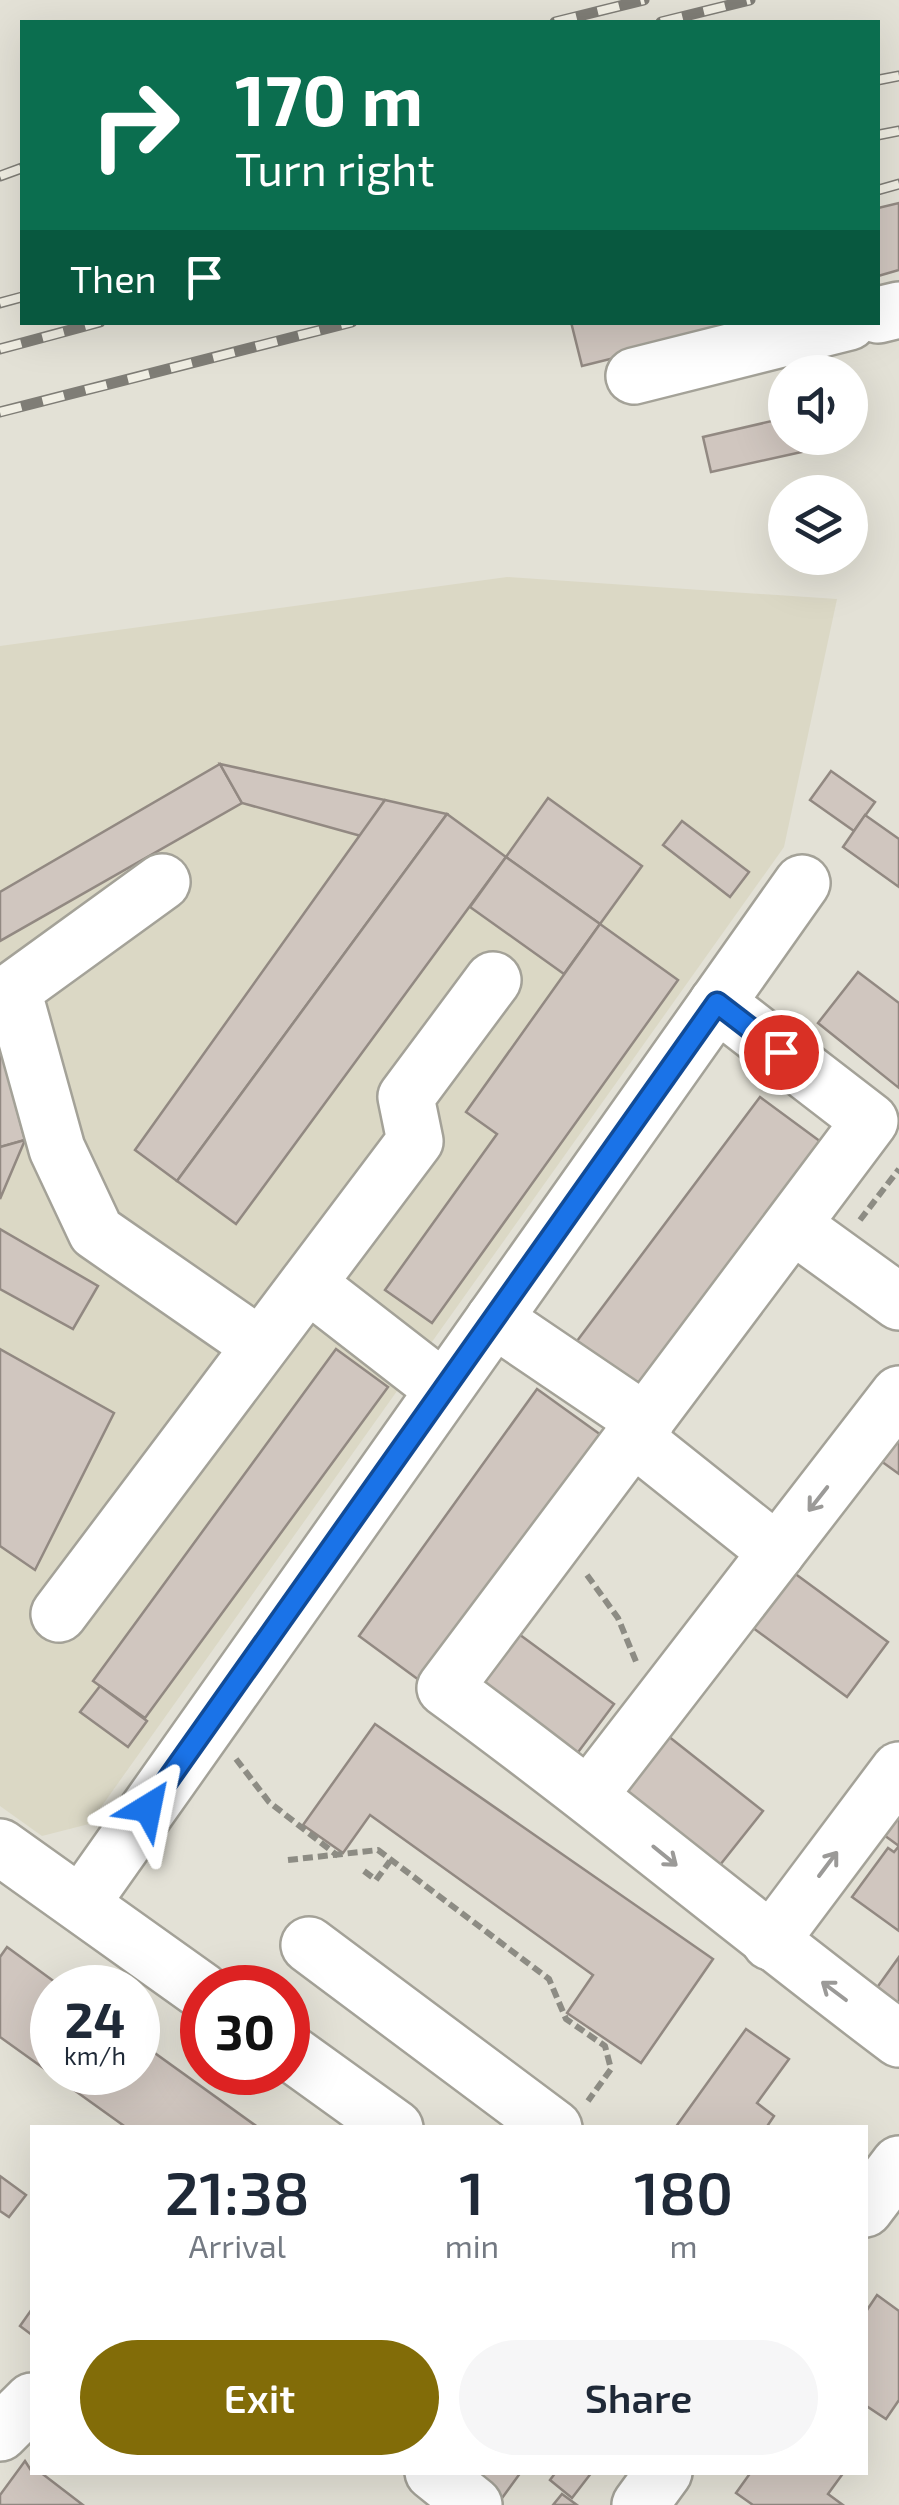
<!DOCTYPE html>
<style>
:root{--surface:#fff;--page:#f6f6f7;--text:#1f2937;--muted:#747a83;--accent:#826c08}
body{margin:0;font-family:"Exo 2",sans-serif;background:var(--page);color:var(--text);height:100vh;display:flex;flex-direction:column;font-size:38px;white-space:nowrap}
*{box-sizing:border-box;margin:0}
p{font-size:32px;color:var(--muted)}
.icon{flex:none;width:55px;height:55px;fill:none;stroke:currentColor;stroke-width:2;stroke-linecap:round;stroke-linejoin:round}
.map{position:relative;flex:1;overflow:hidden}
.details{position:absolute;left:30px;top:2125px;width:838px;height:350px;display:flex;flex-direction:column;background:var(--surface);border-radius:0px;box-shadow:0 10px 40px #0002}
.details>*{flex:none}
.hud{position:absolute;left:20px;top:20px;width:860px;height:305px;border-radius:0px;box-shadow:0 10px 40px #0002;background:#0b6e4f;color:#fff;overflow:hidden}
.buttons{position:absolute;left:768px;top:355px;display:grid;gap:20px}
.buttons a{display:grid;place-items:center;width:100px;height:100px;border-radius:50%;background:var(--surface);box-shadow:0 10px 40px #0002;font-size:50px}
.speed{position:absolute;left:30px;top:1965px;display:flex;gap:20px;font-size:50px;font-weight:700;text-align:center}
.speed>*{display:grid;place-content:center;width:130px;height:130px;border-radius:50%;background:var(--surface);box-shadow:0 10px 40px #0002;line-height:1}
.speed small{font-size:25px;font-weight:400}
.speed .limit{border:15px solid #d22;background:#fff;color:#111}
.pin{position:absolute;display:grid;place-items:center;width:85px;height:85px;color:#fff;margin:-42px;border:5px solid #fff;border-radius:50%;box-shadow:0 2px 10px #0007}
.me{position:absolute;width:110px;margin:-55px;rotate:35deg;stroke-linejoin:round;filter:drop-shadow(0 0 8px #0008)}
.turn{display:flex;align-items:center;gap:35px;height:210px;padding:0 50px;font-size:45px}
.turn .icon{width:130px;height:130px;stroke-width:2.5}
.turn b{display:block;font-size:70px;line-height:85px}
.then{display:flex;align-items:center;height:95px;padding:0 50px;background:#0003;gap:20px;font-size:38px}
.eta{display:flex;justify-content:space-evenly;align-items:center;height:170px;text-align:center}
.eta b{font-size:60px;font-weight:600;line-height:70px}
.primary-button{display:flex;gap:20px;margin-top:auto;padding:20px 50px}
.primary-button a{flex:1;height:115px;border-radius:60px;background:var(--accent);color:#fff;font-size:40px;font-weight:600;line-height:115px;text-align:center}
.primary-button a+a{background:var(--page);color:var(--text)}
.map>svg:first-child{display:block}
.built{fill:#dbd8c5}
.building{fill:#d0c6bf;stroke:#928982;stroke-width:2.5}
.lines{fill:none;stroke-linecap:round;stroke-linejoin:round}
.minor-casing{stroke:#a4a298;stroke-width:60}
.path{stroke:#8d8c84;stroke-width:6;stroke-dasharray:10 5;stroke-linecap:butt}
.minor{stroke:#fff;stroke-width:55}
.rail-casing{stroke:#7f7d76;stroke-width:11}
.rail{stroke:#f0eee3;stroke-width:8;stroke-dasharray:22;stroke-linecap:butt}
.oneway{stroke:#9b9a98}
.route-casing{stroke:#114b97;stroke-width:25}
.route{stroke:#1a73e8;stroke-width:18}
</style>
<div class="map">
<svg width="899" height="2505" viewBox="0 0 899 2505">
<rect width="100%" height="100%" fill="#e3e1d6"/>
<!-- built -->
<polygon class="built" points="507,577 837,599 784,847 89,1824 42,1836 0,1806 0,646"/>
<!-- building -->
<g class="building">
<polygon points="899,203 899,270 878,276 878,208"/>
<polygon points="571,322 750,322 751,324 582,366"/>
<polygon points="785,418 785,438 803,438 806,451 711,472 703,437"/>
<polygon points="220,764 242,803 0,941 0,892"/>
<polygon points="220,764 385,800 361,836 242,803"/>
<polygon points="831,771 875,802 854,831 810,800"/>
<polygon points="548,798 642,866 600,924 506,857"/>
<polygon points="385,800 447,814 177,1181 135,1150"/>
<polygon points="447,814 506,857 236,1224 177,1181"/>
<polygon points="865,815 899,839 899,887 843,847"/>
<polygon points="682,821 749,872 730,897 663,845"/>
<polygon points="506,857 600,924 564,974 470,907"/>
<polygon points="600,924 678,980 432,1323 385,1290 497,1134 466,1112"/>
<polygon points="858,972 899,1003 899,1088 818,1023"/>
<polygon points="0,1047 25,1140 0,1147"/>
<polygon points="760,1097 821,1142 637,1387 577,1341"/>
<polygon points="25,1140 0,1199 0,1147"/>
<polygon points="0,1229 98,1286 73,1329 0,1289"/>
<polygon points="0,1349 114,1413 35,1570 0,1546"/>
<polygon points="336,1349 388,1387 145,1718 93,1681"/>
<polygon points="537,1389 601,1435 423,1683 359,1636"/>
<polygon points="899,1421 899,1474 874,1456"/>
<polygon points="786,1567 888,1642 847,1697 745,1622"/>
<polygon points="512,1629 614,1704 570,1763 468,1689"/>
<polygon points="100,1686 147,1721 128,1747 80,1712"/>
<polygon points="375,1724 713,1959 641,2063 567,2013 593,1975 370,1815 343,1853 303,1825"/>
<polygon points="663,1732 763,1811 716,1870 616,1792"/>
<polygon points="899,1800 899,1931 852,1897 888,1848 894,1852 899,1846 877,1830"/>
<polygon points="7,1947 63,1988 52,1988 52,2072 138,2072 138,2041 259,2128 127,2128 0,2037 0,1957"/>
<polygon points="899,1957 899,2017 871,1996"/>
<polygon points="746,2029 789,2059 757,2103 774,2116 766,2128 675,2128"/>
<polygon points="0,2176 26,2195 9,2217 0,2211"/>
<polygon points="877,2295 899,2311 899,2400 886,2419 865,2405 865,2313"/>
<polygon points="32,2309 32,2335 20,2326"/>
<polygon points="25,2461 32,2472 40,2472 83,2505 0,2505 0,2495"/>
<polygon points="451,2472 521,2472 497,2505"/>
<polygon points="556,2472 592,2472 572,2498 550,2480"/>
<polygon points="751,2472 844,2472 828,2494 843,2505 753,2505 736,2493"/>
<polygon points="562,2494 577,2505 553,2505"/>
</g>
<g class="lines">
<defs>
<g id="minor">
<polyline points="878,315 899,310"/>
<polyline points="634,376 849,322"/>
<polyline points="162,882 13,990 57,1149 96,1232 259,1345"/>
<path d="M 717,1003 L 870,1121 L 445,1688 C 600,1801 746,1924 899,2039"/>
<polyline points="794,1226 899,1302"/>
<polyline points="308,1284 442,1388"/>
<polyline points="494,1319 646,1422"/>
<polyline points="634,1438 777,1552"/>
<polyline points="59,1614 415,1141 406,1097 493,980"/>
<polyline points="590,1794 899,1394"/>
<polyline points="0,1847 202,1991"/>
<polyline points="81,1904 802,883"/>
<polyline points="770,1942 899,1770"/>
<polyline points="309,1945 554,2128"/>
<polyline points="288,2051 395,2128"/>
<polyline points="865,2209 899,2164"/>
<polyline points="0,2433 32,2401"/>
<polyline points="433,2472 474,2505"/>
<polyline points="640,2505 664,2472"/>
</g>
</defs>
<!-- minor casing -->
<use href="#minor" class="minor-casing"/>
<!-- path -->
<g class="path">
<polyline points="860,1220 899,1169"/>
<polyline points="587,1575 618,1618 637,1664"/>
<polyline points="236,1759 269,1802 338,1856"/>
<polyline points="288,1860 378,1850 549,1979 566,2019 605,2046 611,2069 588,2101"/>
<polyline points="364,1871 376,1880 390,1861"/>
</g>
<!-- minor -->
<use href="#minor" class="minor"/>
<defs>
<g id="rail">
<polyline points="555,22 644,0"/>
<polyline points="661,22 750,0"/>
<polyline points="878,80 899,76"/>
<polyline points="878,135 899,131"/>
<polyline points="0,176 22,168"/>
<polyline points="878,190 899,184"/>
<polyline points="0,303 22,297"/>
<polyline points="0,349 100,322"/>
<polyline points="0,412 352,322"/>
</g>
</defs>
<!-- rail casing -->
<use href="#rail" class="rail-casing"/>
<!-- rail -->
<use href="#rail" class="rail"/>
</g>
<!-- one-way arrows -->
<defs><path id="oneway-shaft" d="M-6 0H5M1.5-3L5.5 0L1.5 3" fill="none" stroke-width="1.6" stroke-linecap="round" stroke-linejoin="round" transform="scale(2.5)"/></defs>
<g class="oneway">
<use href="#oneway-shaft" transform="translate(818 1499) rotate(128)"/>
<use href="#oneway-shaft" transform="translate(665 1856) rotate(39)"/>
<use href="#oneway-shaft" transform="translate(828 1864) rotate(-53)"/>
<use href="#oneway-shaft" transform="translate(834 1991) rotate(-143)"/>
</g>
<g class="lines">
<defs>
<polyline id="route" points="148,1808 717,1003 781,1052"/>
</defs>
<!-- route casing -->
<use href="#route" class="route-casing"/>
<!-- route -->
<use href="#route" class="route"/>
</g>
</svg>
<div class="buttons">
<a><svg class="icon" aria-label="sound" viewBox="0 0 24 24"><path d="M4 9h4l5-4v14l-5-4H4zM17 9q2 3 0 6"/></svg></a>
<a><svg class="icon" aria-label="layers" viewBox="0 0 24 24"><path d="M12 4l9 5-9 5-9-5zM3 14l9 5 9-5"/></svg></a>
</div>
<div class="speed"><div>24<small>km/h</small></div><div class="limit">30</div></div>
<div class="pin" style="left:781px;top:1052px;background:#d93025"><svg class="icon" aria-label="arrive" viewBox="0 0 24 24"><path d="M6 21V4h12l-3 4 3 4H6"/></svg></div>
<svg class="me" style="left:148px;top:1808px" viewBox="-20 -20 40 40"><path d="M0-17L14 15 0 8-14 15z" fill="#1a73e8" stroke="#fff" stroke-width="4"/></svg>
<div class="hud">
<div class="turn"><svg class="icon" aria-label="right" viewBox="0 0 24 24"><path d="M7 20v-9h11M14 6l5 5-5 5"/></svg><div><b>170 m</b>Turn right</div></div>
<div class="then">Then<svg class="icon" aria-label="arrive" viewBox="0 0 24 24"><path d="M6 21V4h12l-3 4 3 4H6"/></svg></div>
</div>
<section class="details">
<div class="eta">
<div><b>21:38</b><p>Arrival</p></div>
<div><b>1</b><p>min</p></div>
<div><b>180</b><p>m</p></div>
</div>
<div class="primary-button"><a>Exit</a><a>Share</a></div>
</section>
</div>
